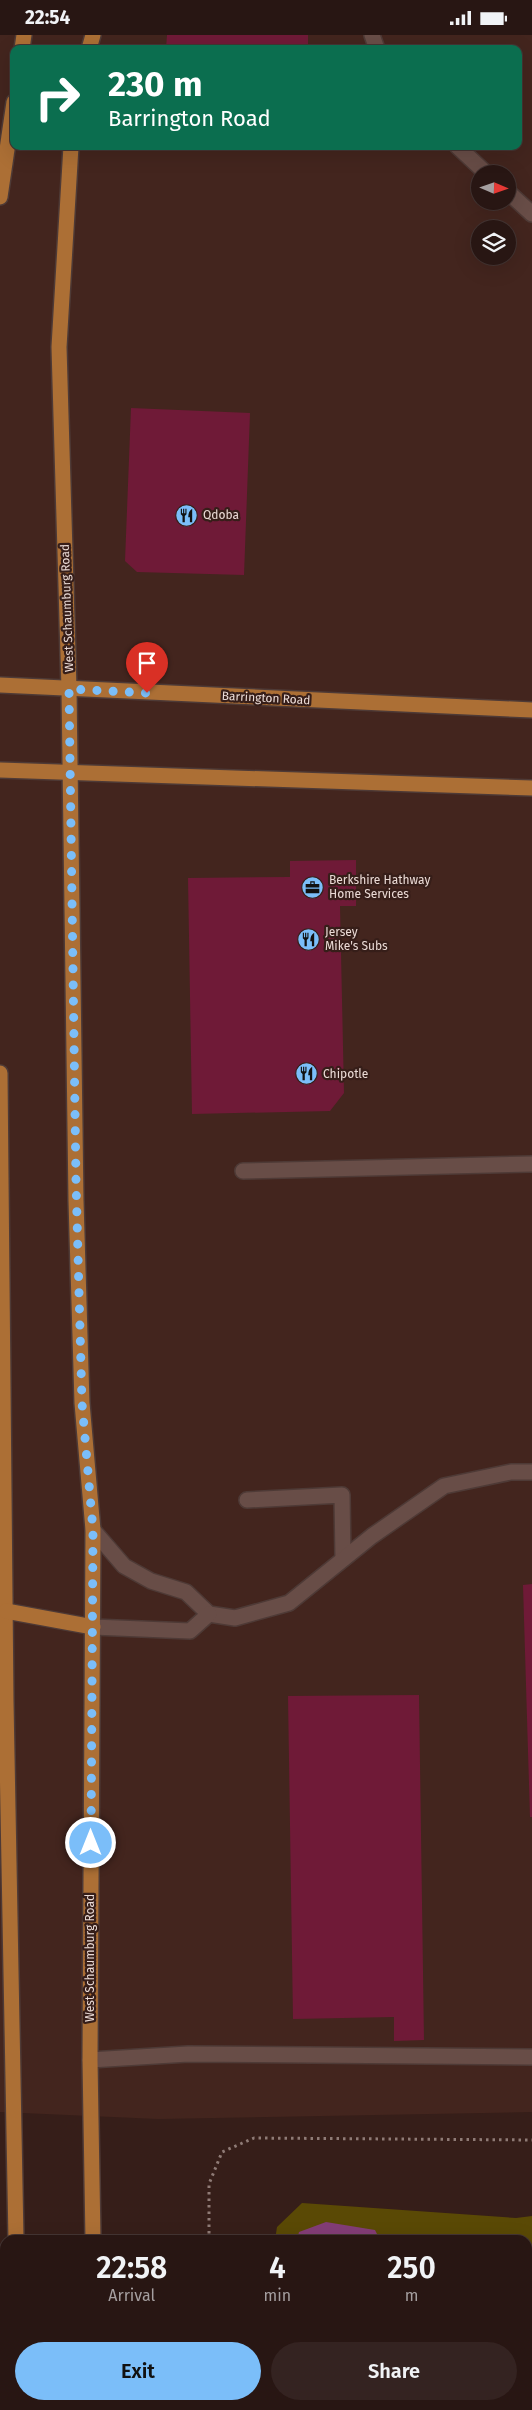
<!DOCTYPE html>
<style>
:root{--surface:#281613;--page:#342321;--text:#f1f3f6;--muted:#a59fa0;--line:#443533;--accent:#7bbef9}
body{margin:0;font-family:"Fira Sans",sans-serif;background:var(--page);color:var(--text);height:100vh;display:flex;flex-direction:column;font-size:19px;white-space:nowrap}
*{box-sizing:border-box;margin:0}
p{font-size:16px;color:var(--muted)}
.icon{flex:none;width:28px;height:28px;fill:none;stroke:currentColor;stroke-width:2;stroke-linecap:round;stroke-linejoin:round}
.map{position:relative;flex:1;overflow:hidden}
.panel{position:absolute;left:0px;top:2200px;width:532px;height:175px;display:flex;flex-direction:column;background:var(--surface);border-radius:15px 15px 0 0;box-shadow:0 5px 20px #0002,0 0 0 1px var(--line)}
.panel>*{flex:none}
.banner{position:absolute;left:10px;top:10px;width:512px;height:105px;border-radius:10px;box-shadow:0 5px 20px #0002,0 0 0 1px var(--line);background:#0b6e4f;color:#fff;overflow:hidden}
.needle{width:32px;rotate:92deg}
.buttons{position:absolute;left:471px;top:130px;display:grid;gap:10px}
.buttons a{display:grid;place-items:center;width:45px;height:45px;border-radius:50%;background:var(--surface);box-shadow:0 5px 20px #0002,0 0 0 1px var(--line);font-size:25px}
.pin{position:absolute;display:grid;place-items:center;width:42px;height:42px;color:#fff;margin:-51px -21px;border-radius:50% 50% 50% 0;rotate:-45deg;box-shadow:0 0 5px #0007}
.pin .icon{rotate:45deg}
.me{position:absolute;width:55px;margin:-28px;rotate:0deg;stroke-linejoin:round;filter:drop-shadow(0 0 4px #0008)}
.turn{display:flex;align-items:center;gap:18px;height:105px;padding:0 15px;font-size:22px}
.turn .icon{width:65px;height:65px;stroke-width:2.5}
.turn b{display:block;font-size:35px;line-height:42px}
.eta{display:flex;justify-content:space-evenly;align-items:center;height:85px;text-align:center}
.eta b{font-size:30px;font-weight:600;line-height:35px}
.action{display:flex;gap:10px;margin-top:auto;padding:10px 15px}
.action a{flex:1;height:58px;border-radius:30px;background:var(--accent);color:#111;font-size:20px;font-weight:600;line-height:58px;text-align:center}
.action a+a{background:var(--page);color:var(--text)}
.status{display:flex;justify-content:space-between;align-items:center;height:35px;padding:0 25px;background:var(--surface);direction:ltr}
.status svg{height:14px;fill:currentColor}
.map>svg:first-child{display:block}
.built{fill:#43251e;fill-rule:evenodd}
.green{fill:#5a4905}
.water{fill:#833d76}
.lines{fill:none;stroke-linecap:round;stroke-linejoin:round}
.stream{stroke:#833d76;stroke-width:10}
.building{fill:#6f1a37}
.minor-casing{stroke:#4e3a36;stroke-width:18}
.major-casing{stroke:#4e3a36;stroke-width:18}
.path{stroke:#8f7b76;stroke-width:3;stroke-dasharray:2.5 4;stroke-linecap:butt}
.minor{stroke:#684d47;stroke-width:15}
.major{stroke:#ac6f35;stroke-width:15}
.route{stroke:#7bbef9;stroke-width:9;stroke-dasharray:0 16.2}
.labels{text-anchor:middle;stroke-width:4.5;stroke-linejoin:round;paint-order:stroke}
.poi-label{font-size:12px;fill:#ebdbd6;stroke:#361e19;text-anchor:start}
.street-label{font-size:12px;fill:#ebdbd6;stroke:#361e19}
</style>
<div class="status"><b>22:54</b><svg viewBox="0 0 49 12"><path d="M0 12V9h3v3zM5 12V6h3v6zM10 12V3h3v9zM15 12V0h3v12zM26 1h20v11H26zM47 4h2v5h-2z"/></svg></div>
<div class="map">
<svg width="532" height="2375" viewBox="0 0 532 2375">
<rect width="100%" height="100%" fill="#361e19"/>
<!-- built -->
<path class="built" d="M 0,0 L 532,0 L 532,2077 L 158,2084 L 0,2077 ZM 14,14 L 519,14 L 519,111 L 14,111 ZM 480,139 L 508,139 L 508,166 L 480,166 ZM 480,194 L 508,194 L 508,221 L 480,221 Z"/>
<!-- green -->
<polygon class="green" points="302,2168 516,2183 532,2181 532,2375 282,2375 282,2370 528,2370 528,2205 275,2205 277,2192"/>
<!-- water -->
<g class="water">
<polygon points="326,2187 375,2195 380,2205 297,2205 299,2197"/>
<polygon points="299,2370 389,2370 390,2375 299,2375"/>
</g>
<g class="lines">
<!-- stream -->
<g class="stream">
<polyline points="528,2343 532,2345"/>
<polyline points="473,2370 478,2370"/>
</g>
</g>
<!-- building -->
<g class="building">
<polygon points="167,0 308,0 308,14 166,14"/>
<polygon points="131,373 250,378 244,540 137,537 125,526"/>
<polygon points="356,825 356,871 340,871 344,1058 330,1076 192,1079 188,843 290,842 290,826"/>
<polygon points="532,1549 532,1782 530,1782 523,1550"/>
<polygon points="419,1660 424,2005 394,2006 394,1982 293,1984 288,1661"/>
</g>
<g class="lines">
<defs>
<g id="minor">
<polyline points="372,0 377,14"/>
<polyline points="457,111 487,139"/>
<polyline points="508,157 532,179"/>
<polyline points="243,1136 532,1129"/>
<polyline points="247,1465 342,1460 343,1524"/>
<polyline points="93,1495 124,1531 151,1546 186,1557 209,1579 235,1583 289,1568 372,1501 444,1451 511,1437 532,1437"/>
<polyline points="93,1592 190,1596 209,1579"/>
<polyline points="90,2025 188,2019 532,2022"/>
</g>
<g id="major">
<polyline points="22,14 24,0"/>
<polyline points="89,14 93,0"/>
<polyline points="71,111 59,312 69,654 76,1166 82,1368 93,1495 90,2025 93,2205"/>
<polyline points="0,162 14,67"/>
<polyline points="0,650 532,675"/>
<polyline points="0,735 532,753"/>
<polyline points="0,1038 6,1667 16,2205"/>
<polyline points="6,1576 93,1592"/>
<polyline points="19,2370 21,2375"/>
<polyline points="95,2375 96,2370"/>
</g>
</defs>
<!-- minor casing -->
<use href="#minor" class="minor-casing"/>
<!-- major casing -->
<use href="#major" class="major-casing"/>
<!-- path -->
<g class="path">
<polyline points="209,2205 209,2149 222,2117 254,2103 532,2105"/>
<polyline points="209,2375 209,2370"/>
</g>
<!-- minor -->
<use href="#minor" class="minor"/>
<!-- major -->
<use href="#major" class="major"/>
</g>
<g class="lines">
<!-- route -->
<polyline class="route" points="91,1808 93,1495 82,1368 76,1146 69,654 147,658"/>
</g>
<!-- icons -->
<defs>
<symbol id="restaurant-disc" viewBox="-11 -11 22 22"><circle r="9.5" fill="#7bbef9" stroke="#361e19"/><path d="M-5-6h1v4h1v-4h1v4h1v-4h1v5L-1.5 .5V6h-2V.5L-5-1ZM5-6V6H3V1.5H1.5Q1.5-4 5-6Z" fill="#111"/></symbol>
<symbol id="office-disc" viewBox="-11 -11 22 22"><circle r="9.5" fill="#7bbef9" stroke="#361e19"/><path d="M-6-3h4V-5.5h4V-3h4V5H-6ZM-1-4.5V-3h2v-1.5ZM-6 0V1H6V0Z" fill="#111"/></symbol>
</defs>
<g fill-rule="evenodd">
<use href="#restaurant-disc" x="174" y="468" width="25" height="25"/>
<use href="#office-disc" x="300" y="840" width="25" height="25"/>
<use href="#restaurant-disc" x="296" y="892" width="25" height="25"/>
<use href="#restaurant-disc" x="294" y="1026" width="25" height="25"/>
</g>
<g class="labels">
<!-- poi labels -->
<g class="poi-label">
<text x="203" y="484">Qdoba</text>
<text x="329" y="849">Berkshire Hathway<tspan x="329" dy="14">Home Services</tspan></text>
<text x="325" y="901">Jersey<tspan x="325" dy="14">Mike's Subs</tspan></text>
<text x="323" y="1043">Chipotle</text>
</g>
<!-- street labels -->
<g class="street-label">
<text transform="translate(67 573) rotate(-92)" y="4">West Schaumburg Road</text>
<text transform="translate(266 663) rotate(3)" y="4">Barrington Road</text>
<text transform="translate(90 1923) rotate(-90)" y="4">West Schaumburg Road</text>
</g>
</g>
</svg>
<div class="buttons">
<a><svg class="needle" viewBox="-14 -14 28 28"><path d="M0-13l5 13h-10z" fill="#e53935"/><path d="M0 13l5-13h-10z" fill="#a59fa0"/></svg></a>
<a><svg class="icon" aria-label="layers" viewBox="0 0 24 24"><path d="M12 4l9 5-9 5-9-5zM3 14l9 5 9-5"/></svg></a>
</div>
<div class="pin" style="left:147px;top:658px;background:#d93025"><svg class="icon" aria-label="arrive" viewBox="0 0 24 24"><path d="M6 21V4h12l-3 4 3 4H6"/></svg></div>
<svg class="me" style="left:91px;top:1808px" viewBox="-20 -20 40 40"><circle r="17" fill="#7bbef9" stroke="#fff" stroke-width="3"/><path d="M0-11L8 9 0 5-8 9z" fill="#fff"/></svg>
<div class="banner">
<div class="turn"><svg class="icon" aria-label="right" viewBox="0 0 24 24"><path d="M7 20v-9h11M14 6l5 5-5 5"/></svg><div><b>230 m</b>Barrington Road</div></div>
</div>
<section class="panel">
<div class="eta">
<div><b>22:58</b><p>Arrival</p></div>
<div><b>4</b><p>min</p></div>
<div><b>250</b><p>m</p></div>
</div>
<div class="action"><a>Exit</a><a>Share</a></div>
</section>
</div>
